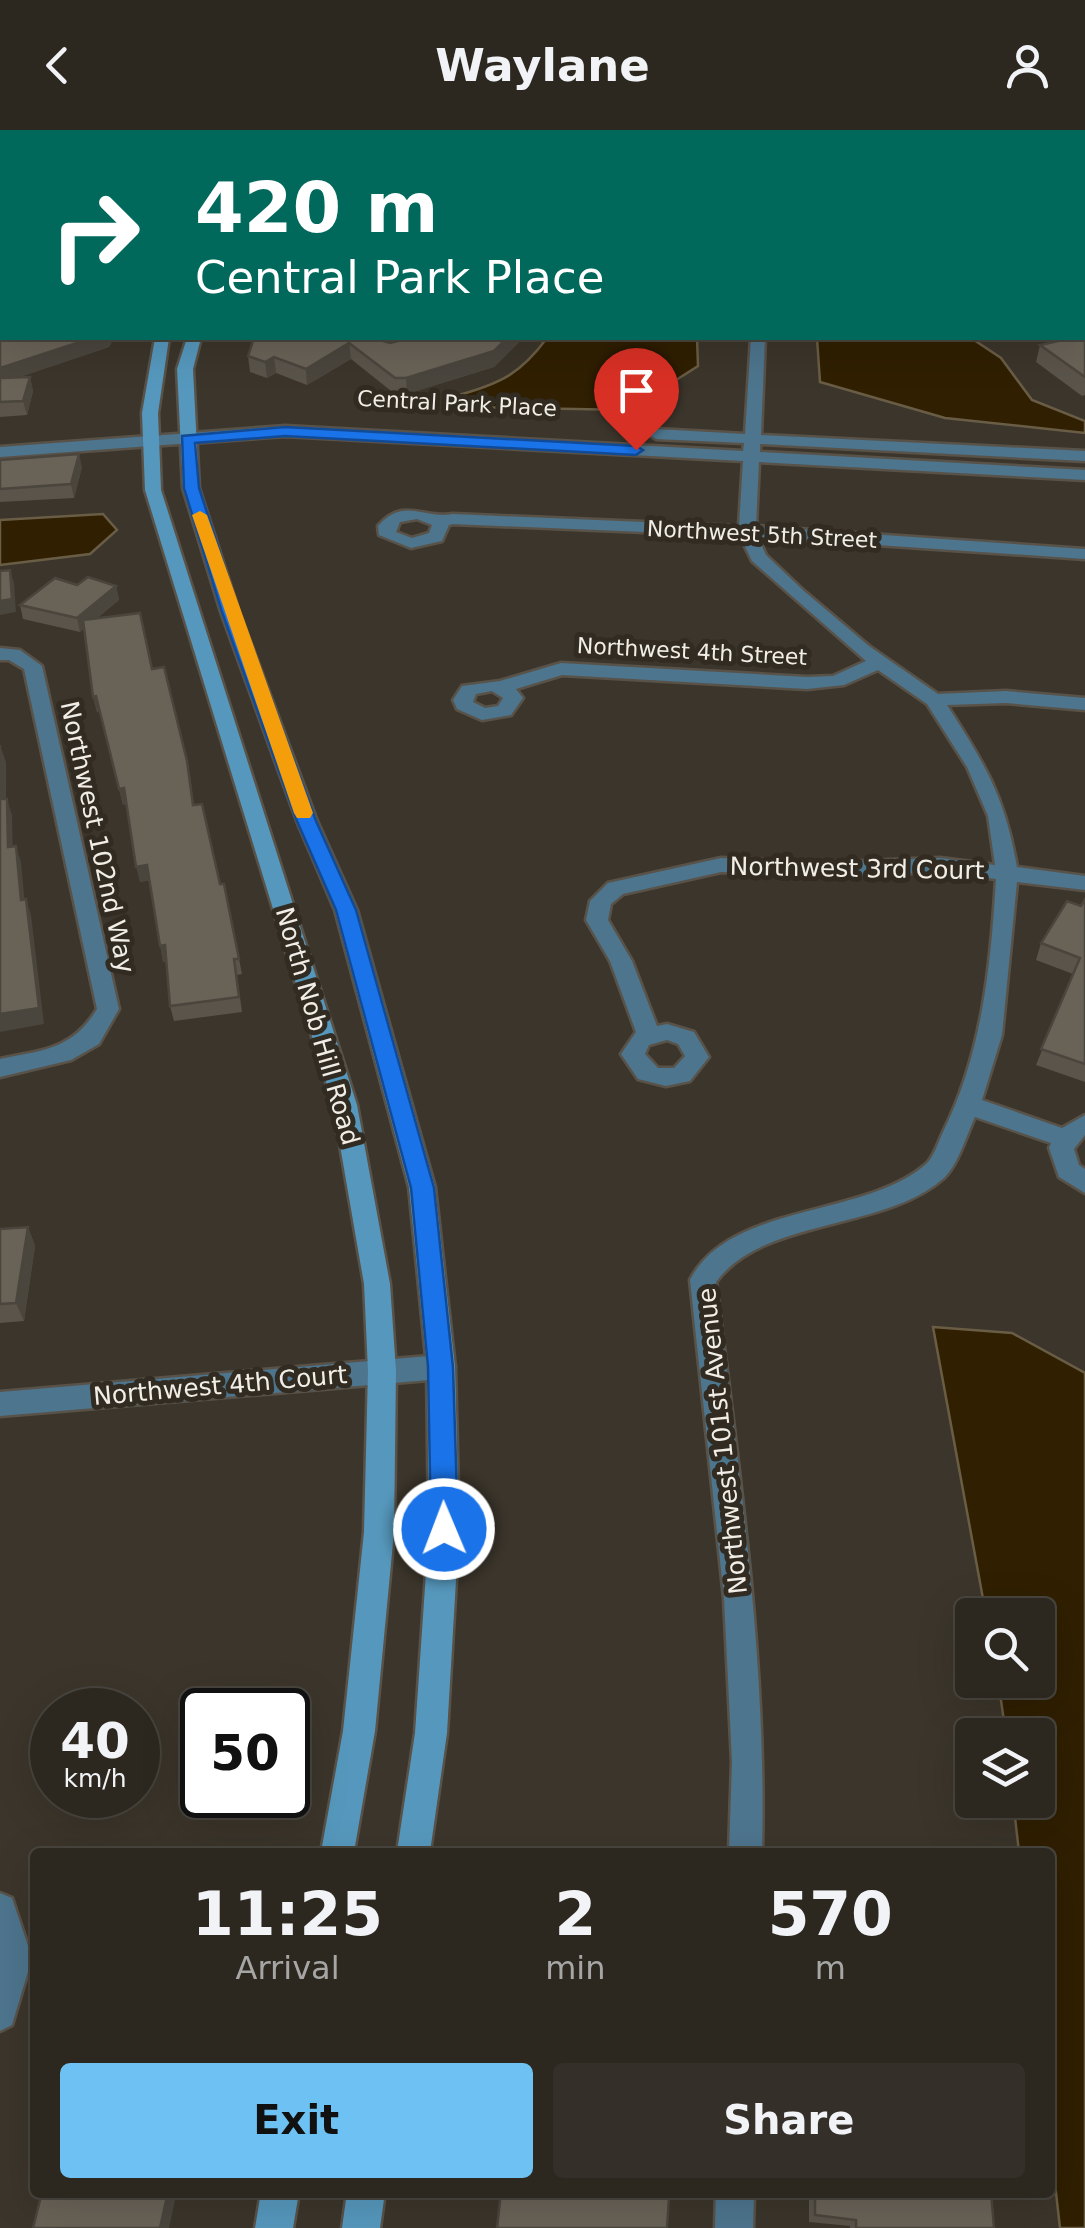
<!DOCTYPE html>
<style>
:root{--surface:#2c2820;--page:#343029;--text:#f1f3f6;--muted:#a6a6a5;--line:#48443e;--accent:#6dc2f3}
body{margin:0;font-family:"DejaVu Sans",sans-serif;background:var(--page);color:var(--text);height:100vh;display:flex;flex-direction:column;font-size:38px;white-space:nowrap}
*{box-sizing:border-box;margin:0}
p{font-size:32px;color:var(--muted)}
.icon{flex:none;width:55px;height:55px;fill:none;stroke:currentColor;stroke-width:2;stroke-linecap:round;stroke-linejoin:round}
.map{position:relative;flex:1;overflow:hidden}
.side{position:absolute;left:30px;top:1718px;width:1025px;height:350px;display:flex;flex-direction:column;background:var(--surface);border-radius:10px;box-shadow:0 10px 40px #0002,0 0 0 2px var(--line)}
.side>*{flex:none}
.top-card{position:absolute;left:0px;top:0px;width:1085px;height:210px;box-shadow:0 10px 40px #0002,0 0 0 2px var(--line);background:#00695c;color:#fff;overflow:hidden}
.tools{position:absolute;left:955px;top:1468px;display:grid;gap:20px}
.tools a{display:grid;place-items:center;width:100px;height:100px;border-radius:10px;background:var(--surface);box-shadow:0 10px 40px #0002,0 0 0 2px var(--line);font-size:50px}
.speed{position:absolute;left:30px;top:1558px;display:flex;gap:20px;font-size:50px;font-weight:700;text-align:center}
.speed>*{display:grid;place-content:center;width:130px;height:130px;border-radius:50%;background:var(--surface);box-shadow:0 10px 40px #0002,0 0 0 2px var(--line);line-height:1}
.speed small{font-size:25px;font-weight:400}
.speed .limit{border:5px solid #111;border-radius:15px;background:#fff;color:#111}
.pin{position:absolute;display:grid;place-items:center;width:85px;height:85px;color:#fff;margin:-102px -42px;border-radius:50% 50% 50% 0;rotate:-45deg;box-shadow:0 0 10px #0007}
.pin .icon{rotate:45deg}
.me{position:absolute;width:110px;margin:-55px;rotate:359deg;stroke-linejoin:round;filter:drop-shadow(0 0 8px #0008)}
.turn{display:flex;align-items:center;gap:35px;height:210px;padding:0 30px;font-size:45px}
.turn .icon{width:130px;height:130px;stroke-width:2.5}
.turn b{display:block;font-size:70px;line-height:85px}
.eta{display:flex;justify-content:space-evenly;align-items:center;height:170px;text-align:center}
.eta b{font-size:60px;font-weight:700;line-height:70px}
.primary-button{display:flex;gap:20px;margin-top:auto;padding:20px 30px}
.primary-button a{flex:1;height:115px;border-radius:10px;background:var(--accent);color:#111;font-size:40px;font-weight:700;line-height:115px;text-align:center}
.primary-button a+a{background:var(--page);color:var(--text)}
header{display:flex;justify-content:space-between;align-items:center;height:130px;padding:0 30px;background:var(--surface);font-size:45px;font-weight:700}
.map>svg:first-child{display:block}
.water{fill:#301f00;stroke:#6a5d45;stroke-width:2.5}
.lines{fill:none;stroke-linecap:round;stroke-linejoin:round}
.street-casing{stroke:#585249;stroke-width:5}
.secondary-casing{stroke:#585249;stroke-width:5}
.street{fill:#4d758d;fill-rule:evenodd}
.secondary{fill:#5698bd;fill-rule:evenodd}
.wall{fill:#5a544b}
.shaded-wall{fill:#4a453d}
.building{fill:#696257;stroke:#4a453d;stroke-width:2.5}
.route{fill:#1a73e8;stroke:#114b97;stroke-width:2.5}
.slow{fill:#f59e0b}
.labels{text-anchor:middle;stroke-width:10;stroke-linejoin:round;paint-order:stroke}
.far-street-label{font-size:22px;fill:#f1ede7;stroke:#312b21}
.street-label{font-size:25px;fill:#f1ede7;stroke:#312b21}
</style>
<header><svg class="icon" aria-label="back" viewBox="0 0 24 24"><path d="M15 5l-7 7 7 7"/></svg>Waylane<svg class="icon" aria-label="person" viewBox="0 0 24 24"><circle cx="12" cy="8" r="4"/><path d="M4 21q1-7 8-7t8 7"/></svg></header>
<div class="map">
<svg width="1085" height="2098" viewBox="0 0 1085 2098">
<rect width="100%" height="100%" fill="#3b352b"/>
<!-- water -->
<g class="water">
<polygon points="572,0 1012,0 1013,2 571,2"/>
<path d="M 547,208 L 697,208 L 698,236 L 629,280 L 463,277 L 459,265 C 502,253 521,243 547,208 Z"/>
<polygon points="817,208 971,208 1001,228 1032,270 1085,291 1085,303 945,288 820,252"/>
<polygon points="103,384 117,400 90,424 0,435 0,390"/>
<polygon points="933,1197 1012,1203 1085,1243 1085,2098 1060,2098 1050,2010 1050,1722 1019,1722 1013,1670 1038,1670 1038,1605 1006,1605 998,1550 1038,1550 1038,1485 986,1485"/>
</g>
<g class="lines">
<defs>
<g id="street">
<path d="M 751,208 L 765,208 L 761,305 L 1085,321 L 1085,331 L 760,314 L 760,322 L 1085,340 L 1085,350 L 759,332 L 756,396 L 1085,419 L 1085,429 L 758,407 L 766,425 L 804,461 L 869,516 L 938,564 L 1006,561 L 1085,568 L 1085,580 L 1006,573 L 947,575 C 985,634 1005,667 1017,737 L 1085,746 L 1085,760 L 1017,752 L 1002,905 L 982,970 L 1062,998 L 1085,985 L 1085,1005 L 1074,1019 L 1079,1035 L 1085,1039 L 1085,1063 L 1059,1047 L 1049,1018 L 1051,1013 L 975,987 C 967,1004 958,1035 944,1048 C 885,1101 764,1087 716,1152 C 739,1342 767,1531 762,1722 L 729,1722 L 732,1632 L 724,1468 L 690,1150 C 729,1073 863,1088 925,1035 C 934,1028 938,1012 943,1002 C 982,924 991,835 996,749 L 940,742 L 841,746 L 721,742 L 623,764 L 611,774 L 608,790 L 632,831 L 657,896 L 667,894 L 694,902 L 709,927 L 690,951 L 666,956 L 638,949 L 621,924 L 636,902 L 610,831 L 586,790 L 590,771 L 608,753 L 721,728 L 841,732 L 940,728 L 995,735 L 988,686 L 967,637 L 927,574 L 878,540 L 844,555 L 807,559 L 562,545 L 516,559 L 523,568 L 511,585 L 482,590 L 457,579 L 453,570 L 462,556 L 500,551 L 561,533 L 807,547 L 833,546 L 866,531 L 752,431 L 740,406 L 453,394 L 449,395 L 442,411 L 411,418 L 379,405 L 378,396 C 404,366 425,390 453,384 L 739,396 L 743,331 L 285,306 L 0,327 L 0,317 L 285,296 L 743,321 L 744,313 L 656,309 L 648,304 L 656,299 L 745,304 ZM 417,389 L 432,395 L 429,403 L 412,408 L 396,402 L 400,392 ZM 492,561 L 503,568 L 498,576 L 485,578 L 473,572 L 476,564 ZM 667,910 L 678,914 L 685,926 L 674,938 L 658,938 L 645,924 L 649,915 Z"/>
<path d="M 0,518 L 20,520 L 42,536 L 119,879 L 99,914 L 71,930 L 0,947 L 0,929 C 43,920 72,920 97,879 L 24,539 L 9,530 L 0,530 Z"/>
<polygon points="441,1225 451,1229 455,1237 451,1245 441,1249 0,1286 0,1262"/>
<polygon points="0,1763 12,1768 32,1828 12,1895 0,1901"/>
<polygon points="716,2062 754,2062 753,2098 715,2098"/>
</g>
<g id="secondary">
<polygon points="155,208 169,208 158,283 161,360 357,975 390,1154 396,1241 394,1402 375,1601 354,1722 321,1722 343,1601 364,1402 368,1241 364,1154 333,975 145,360 142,283"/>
<polygon points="187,208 201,208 193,239 199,358 239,482 317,691 357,780 435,1057 455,1237 459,1399 447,1603 430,1722 397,1722 415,1603 429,1399 427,1237 409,1057 335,780 297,691 221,482 183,358 177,239"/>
<polygon points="261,2062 299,2062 293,2098 255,2098"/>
<polygon points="347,2062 385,2062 380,2098 342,2098"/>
</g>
</defs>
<!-- street casing -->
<use href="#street" class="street-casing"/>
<!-- secondary casing -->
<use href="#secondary" class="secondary-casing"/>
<!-- street -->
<use href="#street" class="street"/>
<!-- secondary -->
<use href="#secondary" class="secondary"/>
</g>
<!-- wall -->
<g class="wall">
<polygon points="1031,0 1085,0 1085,30 1082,29 1082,2 1032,2"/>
<polygon points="1085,35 1085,72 1082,71 1082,36"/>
<polygon points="1082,80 1085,80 1085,142 1082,141"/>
<polygon points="1082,142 1085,142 1085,265 1082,266 1036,232 1040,215 1051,212 1051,208 1082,208"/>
<polygon points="0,201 2,208 114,208 109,217 19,247 30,247 33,261 27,285 0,287"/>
<polygon points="254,208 390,213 521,210 494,237 407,264 396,265 351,229 307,255 276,243 267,248 250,242 248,226"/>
<polygon points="0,330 82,337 74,368 0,372"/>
<polygon points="77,455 116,456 119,470 96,489 152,539 190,646 194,675 220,754 224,754 242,844 237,845 242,882 174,891 170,876 167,831 163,832 150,750 140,752 126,674 123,675 100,582 97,582 93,567 84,498 80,502 23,489 20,475"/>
<polygon points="1085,769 1085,952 1036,935 1073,844 1036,830 1041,813 1081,776"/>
<polygon points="28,1097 35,1116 24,1191 0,1193 0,1099"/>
<polygon points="809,2062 991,2062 994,2098 850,2098 850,2096 809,2092"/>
</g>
<!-- shaded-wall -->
<g class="shaded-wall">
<polygon points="30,0 79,0 70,2 21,2"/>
<polygon points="2,170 2,189 0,193 0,174"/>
<polygon points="92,208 114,208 109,217 0,254 0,238"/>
<polygon points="507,208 521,208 521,210 494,237 407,264 406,248"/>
<polygon points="349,213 351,229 307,255 306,239"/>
<polygon points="274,227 276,243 267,248 265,232"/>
<polygon points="30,247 33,261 27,285 23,271"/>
<polygon points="79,324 82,337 74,368 71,354"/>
<polygon points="10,440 14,453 16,482 0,485 0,471"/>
<polygon points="116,456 119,470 80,502 77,488"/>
<polygon points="96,566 100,582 97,582 93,567"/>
<polygon points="0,615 6,632 6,686 1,669"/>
<polygon points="124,658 128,674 123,675 119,659"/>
<polygon points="7,669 12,685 13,734 8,717"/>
<polygon points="16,716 21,732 26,786 21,770"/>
<polygon points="147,735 151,750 140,752 136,737"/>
<polygon points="26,769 31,785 44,894 0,902 0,884"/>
<polygon points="165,815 169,831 163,832 160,816"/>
<polygon points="28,1097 35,1116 24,1191 16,1173"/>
<polygon points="168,2062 173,2062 176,2065 169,2098 160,2098"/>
</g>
<!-- building -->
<g class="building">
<polygon points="0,0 30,0 21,2 2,2 2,170 0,174 0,42 2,42 2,28 0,28"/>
<polygon points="343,0 405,0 404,2 342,2"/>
<polygon points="476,0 547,0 546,2 475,2"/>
<polygon points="1038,0 1085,0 1085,14 1082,14 1082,2 1038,2"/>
<polygon points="1085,35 1085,52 1082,51 1082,36"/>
<polygon points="1082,80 1085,80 1085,120 1082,108"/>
<rect x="1082" y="142" width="3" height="43"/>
<polygon points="1082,190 1085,192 1085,247 1040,215 1058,211 1058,208 1082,208"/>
<polygon points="0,201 2,201 2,208 92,208 0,238"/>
<polygon points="254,208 373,208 390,213 410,208 507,208 494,221 406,248 395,248 349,213 306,239 274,227 265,232 248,226"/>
<polygon points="30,247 23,271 0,272 0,248"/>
<polygon points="79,324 71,354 0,359 0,330"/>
<polygon points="10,440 12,469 0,471 0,441"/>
<polygon points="88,447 116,456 77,488 20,475 55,448 77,455"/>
<polygon points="140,483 152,539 164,537 187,631 193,675 202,674 220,754 224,754 239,829 234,829 239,867 170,876 165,815 160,816 147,735 136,737 124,658 119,659 96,566 93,567 83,490"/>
<polygon points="0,615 1,669 7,669 8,717 16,716 21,770 26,769 39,878 0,884"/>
<polygon points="1085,769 1085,934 1041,919 1080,828 1041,813 1067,771 1081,776"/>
<polygon points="28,1097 16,1173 0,1174 0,1099"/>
<polygon points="42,2062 168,2062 160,2098 33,2098"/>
<polygon points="501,2062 627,2062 669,2068 667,2098 497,2098"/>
<polygon points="815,2062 991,2062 994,2098 856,2098 856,2090 815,2085"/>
</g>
<!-- route -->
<polygon class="route" points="285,297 636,316 643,320 636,325 285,306 195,313 199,358 239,482 316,691 356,780 434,1058 453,1237 458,1399 454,1407 444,1411 435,1407 431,1399 428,1237 411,1058 336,780 297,691 222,482 184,358 182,306"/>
<!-- slow -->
<polygon class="slow" points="200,381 207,385 313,683 310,688 297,688 294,683 192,385"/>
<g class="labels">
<!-- far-street labels -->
<g class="far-street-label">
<text transform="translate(457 273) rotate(3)" y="8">Central Park Place</text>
<text transform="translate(762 404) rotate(3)" y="8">Northwest 5th Street</text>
<text transform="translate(692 521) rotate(3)" y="8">Northwest 4th Street</text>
</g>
<!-- street labels -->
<g class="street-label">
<text transform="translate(98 707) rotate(78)" y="9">Northwest 102nd Way</text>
<text transform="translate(857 738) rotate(1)" y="9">Northwest 3rd Court</text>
<text transform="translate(318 896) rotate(74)" y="9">North Nob Hill Road</text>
<text transform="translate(220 1255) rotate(-5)" y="9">Northwest 4th Court</text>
<text transform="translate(722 1311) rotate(-96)" y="9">Northwest 101st Avenue</text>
</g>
</g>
</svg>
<div class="tools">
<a><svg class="icon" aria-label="search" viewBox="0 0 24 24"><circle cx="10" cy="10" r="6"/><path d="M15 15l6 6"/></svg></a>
<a><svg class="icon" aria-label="layers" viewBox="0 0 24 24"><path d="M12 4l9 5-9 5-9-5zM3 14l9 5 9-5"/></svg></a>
</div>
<div class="speed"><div>40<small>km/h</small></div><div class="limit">50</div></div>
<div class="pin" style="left:636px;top:320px;background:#d93025"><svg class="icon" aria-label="arrive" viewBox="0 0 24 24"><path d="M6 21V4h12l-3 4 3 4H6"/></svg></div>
<svg class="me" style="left:444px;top:1399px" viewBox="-20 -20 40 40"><circle r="17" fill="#1a73e8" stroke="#fff" stroke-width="3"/><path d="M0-11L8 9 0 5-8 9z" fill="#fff"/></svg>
<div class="top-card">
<div class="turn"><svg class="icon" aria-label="right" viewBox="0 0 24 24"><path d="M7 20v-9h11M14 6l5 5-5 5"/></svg><div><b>420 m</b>Central Park Place</div></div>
</div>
<section class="side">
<div class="eta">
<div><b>11:25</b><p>Arrival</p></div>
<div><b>2</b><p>min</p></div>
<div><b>570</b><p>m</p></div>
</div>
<div class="primary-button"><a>Exit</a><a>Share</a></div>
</section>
</div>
